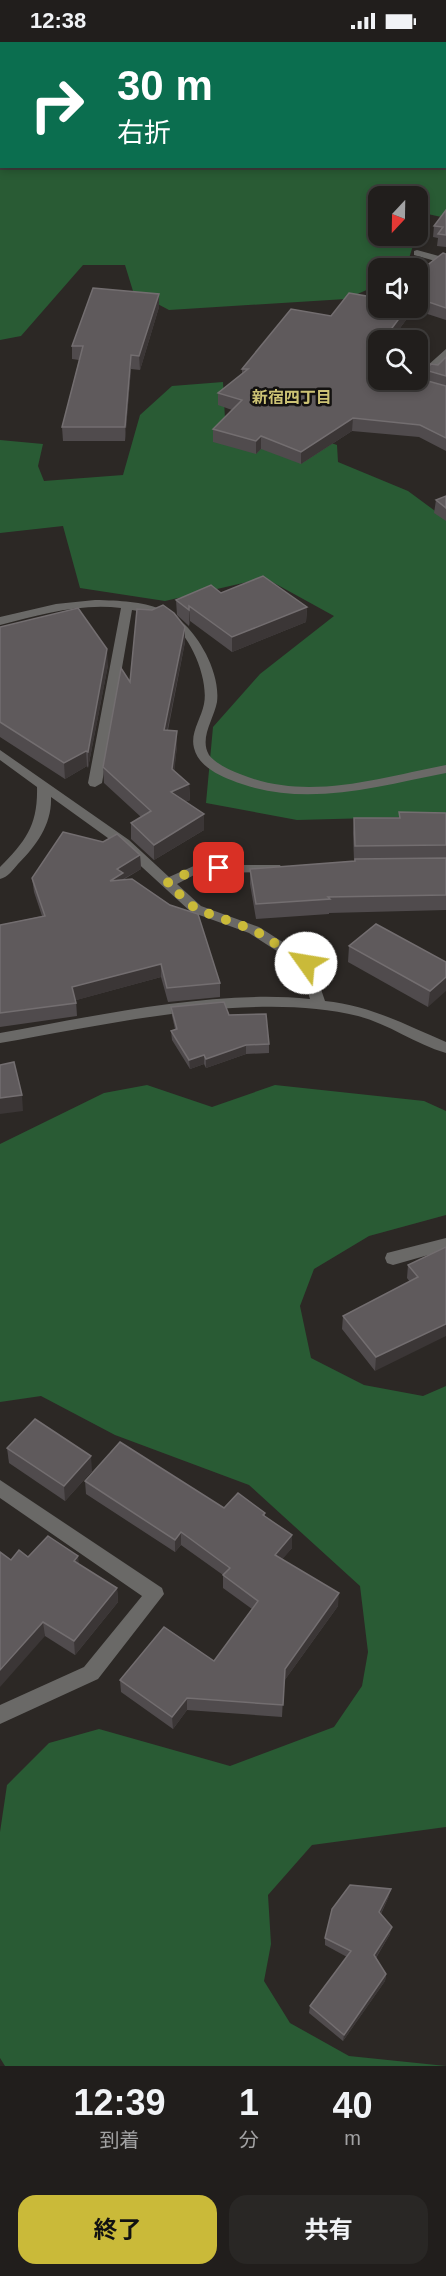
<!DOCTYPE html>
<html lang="ja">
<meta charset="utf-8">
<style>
:root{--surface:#211e1c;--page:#292725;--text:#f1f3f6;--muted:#a2a2a3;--line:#3e3c3b;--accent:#caba39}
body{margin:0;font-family:Helvetica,"Noto Sans JP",sans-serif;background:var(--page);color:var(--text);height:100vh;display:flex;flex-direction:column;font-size:22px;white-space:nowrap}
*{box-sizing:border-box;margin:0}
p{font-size:20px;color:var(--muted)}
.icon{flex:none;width:33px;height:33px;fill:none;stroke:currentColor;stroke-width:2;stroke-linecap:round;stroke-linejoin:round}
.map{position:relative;height:2024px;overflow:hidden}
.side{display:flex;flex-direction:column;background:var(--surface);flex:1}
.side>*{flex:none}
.top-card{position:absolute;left:0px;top:0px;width:447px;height:126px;box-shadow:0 3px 9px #0003,0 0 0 2px var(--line);background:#0b6e4f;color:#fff;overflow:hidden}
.needle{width:39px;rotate:202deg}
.controls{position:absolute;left:368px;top:144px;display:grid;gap:12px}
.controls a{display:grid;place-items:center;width:60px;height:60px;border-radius:12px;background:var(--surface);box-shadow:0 3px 9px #0003,0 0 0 2px var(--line);font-size:30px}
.pin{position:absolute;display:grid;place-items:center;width:51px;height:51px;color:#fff;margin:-26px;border-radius:12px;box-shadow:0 3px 9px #0006}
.me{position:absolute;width:66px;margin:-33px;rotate:302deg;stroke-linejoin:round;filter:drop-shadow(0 0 4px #0008)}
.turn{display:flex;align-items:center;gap:21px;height:126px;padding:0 18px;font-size:27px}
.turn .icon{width:78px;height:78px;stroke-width:2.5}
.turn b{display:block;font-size:42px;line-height:51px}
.eta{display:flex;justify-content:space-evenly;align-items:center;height:102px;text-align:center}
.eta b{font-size:36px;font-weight:700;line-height:42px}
.action{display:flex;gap:12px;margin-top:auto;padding:12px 18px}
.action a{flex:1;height:69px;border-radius:18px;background:var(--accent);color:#111;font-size:24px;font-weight:700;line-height:69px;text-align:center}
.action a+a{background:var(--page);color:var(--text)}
.status{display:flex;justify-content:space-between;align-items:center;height:42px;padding:0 30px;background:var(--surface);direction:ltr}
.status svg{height:16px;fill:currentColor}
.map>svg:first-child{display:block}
.green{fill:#295b34}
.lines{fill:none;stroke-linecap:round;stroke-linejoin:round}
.minor{fill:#6a6967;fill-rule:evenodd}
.wall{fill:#504b4d}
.shaded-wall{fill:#3b3636}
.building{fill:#5f5a5c;stroke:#736e70;stroke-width:1.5}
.route{stroke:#caba39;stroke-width:10;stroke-dasharray:0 18}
.labels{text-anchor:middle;stroke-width:5;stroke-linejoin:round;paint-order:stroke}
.far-neighbourhood-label{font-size:16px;font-weight:bold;fill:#ccc274;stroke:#131110}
</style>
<div class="status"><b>12:38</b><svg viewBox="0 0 49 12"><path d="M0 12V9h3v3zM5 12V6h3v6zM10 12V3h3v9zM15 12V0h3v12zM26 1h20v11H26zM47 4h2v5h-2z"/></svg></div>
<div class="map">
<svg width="446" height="2024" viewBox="0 0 446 2024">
<rect width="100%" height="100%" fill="#2c2825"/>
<!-- green -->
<g class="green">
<polygon points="395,0 446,0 446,176 423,171 417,189 417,154 378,154 378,194 416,194 406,226 378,226 378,243 346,257 169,268 133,249 125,223 83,223 21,294 0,298 0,92 2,124 446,124 446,2 393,1"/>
<polygon points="223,340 225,377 307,393 337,403 338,420 408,449 446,477 446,774 297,778 206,761 213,685 260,632 334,574 265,536 165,559 80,546 63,484 0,491 0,398 43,402 38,424 44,439 123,433 140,373 172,344"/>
<polygon points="147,1043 212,1065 275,1043 424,1059 446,1069 446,1173 369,1194 314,1227 300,1264 311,1316 364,1343 423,1354 446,1344 446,1785 312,1803 268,1853 271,1902 264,1939 290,1981 349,2014 446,2024 5,2024 0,2016 0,1790 7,1743 49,1701 99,1687 230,1724 334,1685 362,1644 368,1610 360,1544 249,1443 115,1393 41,1354 0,1360 0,1102 104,1051"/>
</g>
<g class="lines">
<!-- minor -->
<g class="minor">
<rect x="157" y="0" width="8" height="2"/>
<polygon points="205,0 213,0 214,2 206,2"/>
<polygon points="417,208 446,216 446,222 414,213 414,209"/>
<polygon points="446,307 446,315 420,341 446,349 446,355 409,344 409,340 417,338 417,333"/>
<path d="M 95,558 C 146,559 181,563 206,612 C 213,626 219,644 217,660 C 214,677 199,696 209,713 C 216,722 230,728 240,732 C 307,760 378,736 446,723 L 446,731 C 374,745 302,767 231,738 C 216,732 198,723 194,706 C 190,691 201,677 204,662 C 209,637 190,591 167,578 C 157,572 144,570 132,568 L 102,741 L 95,745 L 90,744 L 88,741 L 121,566 C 79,561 40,573 0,583 L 0,575 L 56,562 Z"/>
<path d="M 0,708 L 129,798 L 169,835 L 196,823 L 280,823 L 282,826 L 275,830 L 198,831 L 177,842 L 201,864 L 259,885 L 311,918 L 325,959 C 369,963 406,983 446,1000 L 446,1011 C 415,1002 389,982 358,974 C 254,948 105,983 0,1001 L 0,991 C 95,974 215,947 310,957 L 300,924 L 249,891 L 191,870 L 119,804 L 51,755 C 52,782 37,803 18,822 C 13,828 8,835 0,837 L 0,825 C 26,799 38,783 37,745 L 0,718 Z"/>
<polygon points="446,1196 446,1208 393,1223 387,1221 385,1216 387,1211"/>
<polygon points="0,1438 162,1546 164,1552 98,1637 0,1682 0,1663 84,1625 142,1554 0,1456"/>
</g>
</g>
<!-- wall -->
<g class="wall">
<polygon points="0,0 2,2 2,74 0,74"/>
<polygon points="446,168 446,205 437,204 438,196 433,195 434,184"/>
<polygon points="446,212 446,278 409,266 409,274 391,298 378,298 378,338 424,338 425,328 438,323 446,315 446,409 419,395 352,389 301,422 261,407 256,412 213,400 213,387 232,368 218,363 218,351 242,332 242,327 331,274 378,266 417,266 417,231"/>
<polygon points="159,252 159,265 140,328 131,327 125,399 63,399 62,385 79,318 72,317 72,304"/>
<polygon points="446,454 446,479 434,471 436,458"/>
<polygon points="221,551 307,565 306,580 232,610 190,579 189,584 177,573 176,558"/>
<polygon points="0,585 108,623 88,726 87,724 65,737 0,695"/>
<polygon points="185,585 185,600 168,688 177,689 177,704 174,729 189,742 190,758 185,760 204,772 204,788 154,818 131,797 131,781 141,775 104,741 103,725"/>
<polygon points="399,770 446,771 446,868 329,871 329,872 256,877 250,842 250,827 354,819 353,791 354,776 399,776"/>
<polygon points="140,813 141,827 123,838 220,941 220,955 168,960 161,935 76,958 77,974 0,985 0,883 42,874 34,850 32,836"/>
<polygon points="349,904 446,920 428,965 348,920"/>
<polygon points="171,965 229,973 269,1002 269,1011 246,1012 206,1026 204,1022 190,1027 172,998 171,989 175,987 172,974"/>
<polygon points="446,1205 375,1329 342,1287 343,1274 410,1240 407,1236 408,1223"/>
<polygon points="7,1406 92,1429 65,1459 9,1421"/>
<polygon points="85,1439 224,1466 265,1471 265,1474 292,1506 282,1517 338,1564 284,1639 282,1675 187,1668 173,1687 121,1650 120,1638 214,1619 252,1567 223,1546 223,1533 181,1503 175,1510 86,1452"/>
<polygon points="28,1515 79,1522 117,1546 118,1560 75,1613 45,1594 11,1518"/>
<polygon points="389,1854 381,1872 390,1892 376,1916 386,1932 385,1939 343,1999 309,1971 310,1964 347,1915 325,1903 325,1896"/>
</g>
<!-- shaded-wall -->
<g class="shaded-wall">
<polygon points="353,0 373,0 370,2 350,2"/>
<polygon points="159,252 159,265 140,328 139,314"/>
<polygon points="407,266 409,266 409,274 391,298 383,298"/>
<polygon points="131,313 131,327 125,399 125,385"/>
<polygon points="353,376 352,389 301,422 301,410"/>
<polygon points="261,394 261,407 256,412 256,399"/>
<polygon points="189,564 190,579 189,584"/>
<polygon points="307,565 306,580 232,610 232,595"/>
<polygon points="185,585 185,600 164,704 164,688"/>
<polygon points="107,607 108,623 88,726 88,710"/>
<polygon points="177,689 177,704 173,743 172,727"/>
<polygon points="86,709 87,724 65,737 64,721"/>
<polygon points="189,742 190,758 171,766 171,750"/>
<polygon points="204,772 204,788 154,818 154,803"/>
<polygon points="140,813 141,827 123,837 110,839 117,827"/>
<polygon points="161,922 161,935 73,959 72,945"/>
<polygon points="446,935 446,949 428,965 430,949"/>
<polygon points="246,1003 246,1012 206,1026 206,1017"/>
<polygon points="204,1013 204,1022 190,1027 189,1018"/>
<polygon points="22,1053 23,1069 0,1072 0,1056"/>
<polygon points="446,1282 446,1294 375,1329 376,1315"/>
<polygon points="91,1414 92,1429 65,1459 64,1444"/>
<polygon points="181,1490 181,1503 175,1510 175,1498"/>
<polygon points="292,1493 292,1506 275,1526 275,1513"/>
<polygon points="78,1514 80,1529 74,1519"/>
<polygon points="117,1546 118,1560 75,1613 74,1599"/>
<polygon points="339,1551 338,1564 284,1639 282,1675 285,1627"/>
<polygon points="43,1580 45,1594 0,1645 0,1628"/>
<polygon points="187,1656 187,1668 173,1687 172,1675"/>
<polygon points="391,1847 389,1854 378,1877 379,1870"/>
<polygon points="392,1885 390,1892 373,1920 374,1913"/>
<polygon points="386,1932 385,1939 343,1999 344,1993"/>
</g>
<!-- building -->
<g class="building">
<polygon points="0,0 88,0 88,2 2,2 2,62 0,62"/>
<polygon points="289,0 353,0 350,2 289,2"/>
<polygon points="446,168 446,193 438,192 443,185 434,184"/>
<polygon points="443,211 446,212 446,266 417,256 417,231"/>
<polygon points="93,246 159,252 139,314 131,313 125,385 62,385 83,304 72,304"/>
<polygon points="349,251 378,256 378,266 407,266 383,298 378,298 378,338 417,338 417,336 446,344 446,396 420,383 353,376 301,410 261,394 256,399 213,387 242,358 218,351 248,327 242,327 291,267 331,274"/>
<polygon points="446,315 446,334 425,328 431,322 438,323"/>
<polygon points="446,454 446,466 436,458"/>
<polygon points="263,534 307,565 232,595 189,564 189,568 176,558 211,543 221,551"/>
<polygon points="163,563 174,571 185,585 164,688 177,689 172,727 189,742 171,750 204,772 154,803 131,781 151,769 103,725 121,626 130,640 137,567 152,568"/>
<polygon points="78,566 107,607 88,710 86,709 64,721 0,680 0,585"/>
<polygon points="399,770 446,771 446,803 355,804 354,776 400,776"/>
<polygon points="63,790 103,800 117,792 140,813 117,827 123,831 110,839 132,837 170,863 198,872 220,941 167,946 161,922 72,945 76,961 0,971 0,883 45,874 32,836"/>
<polygon points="446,816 446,853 328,855 330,857 256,862 250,827 355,819 355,817"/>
<polygon points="376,882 446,920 446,935 430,949 349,904"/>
<polygon points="224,960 229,973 266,972 269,1002 246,1003 206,1017 204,1013 189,1018 171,989 177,987 171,965"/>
<polygon points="14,1020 22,1053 0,1056 0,1023"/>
<polygon points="446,1205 446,1282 376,1315 343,1274 418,1235 408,1223"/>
<polygon points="35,1377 91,1414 64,1444 7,1406"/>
<polygon points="120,1400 224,1466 238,1451 265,1471 263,1473 292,1493 275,1513 339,1551 285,1627 283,1663 187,1656 172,1675 120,1638 164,1585 214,1619 258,1559 223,1533 230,1526 181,1490 175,1498 85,1439"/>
<polygon points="48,1494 78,1514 74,1519 117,1546 74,1599 43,1580 0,1628 0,1510 11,1518 19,1508 28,1515"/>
<polygon points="350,1843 391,1847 379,1870 392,1885 374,1913 386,1932 344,1993 310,1964 351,1909 325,1896 332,1867"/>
</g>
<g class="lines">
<!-- route -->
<polyline class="route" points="219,826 196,827 167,841 196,867 254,888 306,921"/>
</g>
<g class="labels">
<!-- far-neighbourhood labels -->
<g class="far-neighbourhood-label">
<text x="292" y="361">新宿四丁目</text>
</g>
</g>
</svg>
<div class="controls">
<a><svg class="needle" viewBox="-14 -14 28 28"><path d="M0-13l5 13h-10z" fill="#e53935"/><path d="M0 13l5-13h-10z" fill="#a2a2a3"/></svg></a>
<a><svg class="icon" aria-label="sound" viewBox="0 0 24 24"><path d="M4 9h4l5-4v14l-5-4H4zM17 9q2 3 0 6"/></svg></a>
<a><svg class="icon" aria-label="search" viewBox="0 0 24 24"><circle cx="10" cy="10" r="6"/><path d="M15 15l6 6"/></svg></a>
</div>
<div class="pin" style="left:219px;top:826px;background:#d93025"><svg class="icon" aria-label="arrive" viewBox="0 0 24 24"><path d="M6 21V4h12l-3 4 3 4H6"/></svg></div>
<svg class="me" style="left:306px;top:921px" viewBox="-20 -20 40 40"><circle r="19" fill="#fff"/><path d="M0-13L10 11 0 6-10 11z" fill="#caba39"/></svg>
<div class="top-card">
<div class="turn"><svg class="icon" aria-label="right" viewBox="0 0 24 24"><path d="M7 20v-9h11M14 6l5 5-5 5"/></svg><div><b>30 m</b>右折</div></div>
</div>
</div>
<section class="side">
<div class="eta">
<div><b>12:39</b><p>到着</p></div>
<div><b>1</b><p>分</p></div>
<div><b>40</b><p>m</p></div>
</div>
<div class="action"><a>終了</a><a>共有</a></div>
</section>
